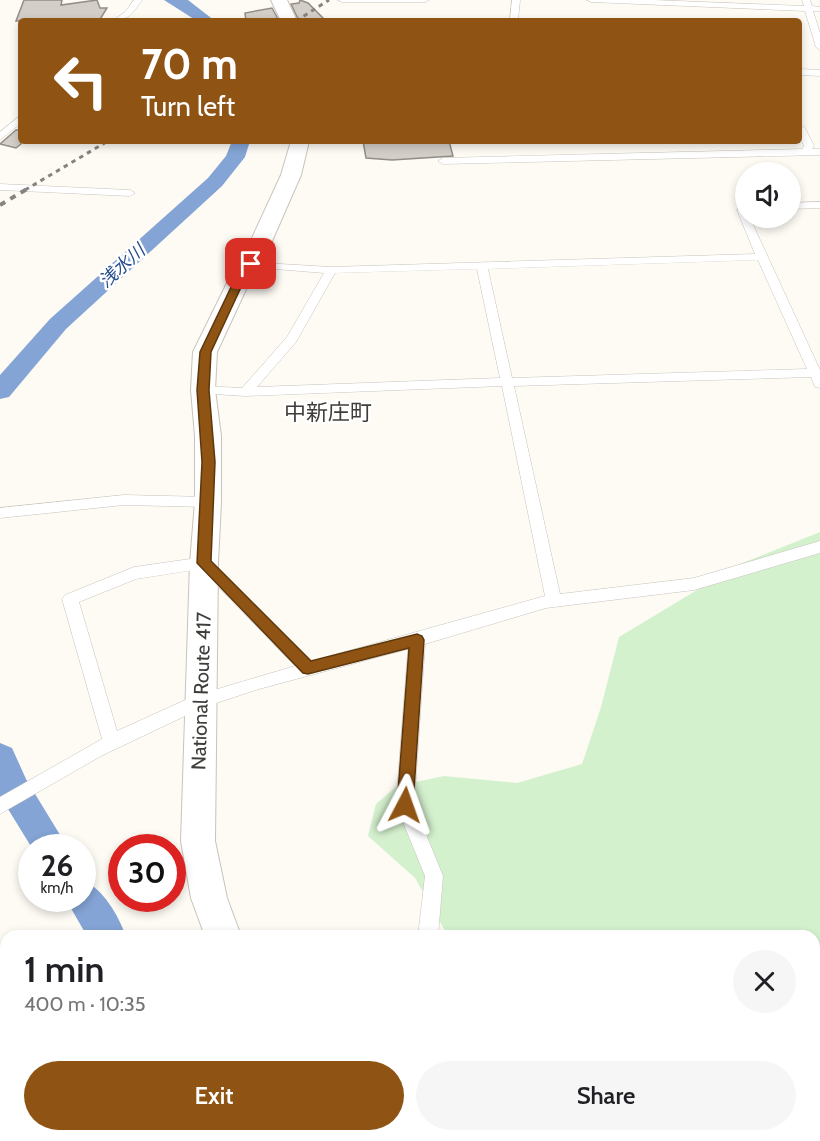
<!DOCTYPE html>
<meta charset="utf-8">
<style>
:root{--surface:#fff;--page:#f6f6f6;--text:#202124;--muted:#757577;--accent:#8f5413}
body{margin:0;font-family:Cabin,"Noto Sans JP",sans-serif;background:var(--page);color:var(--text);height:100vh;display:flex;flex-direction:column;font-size:22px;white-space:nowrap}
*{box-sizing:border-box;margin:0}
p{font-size:20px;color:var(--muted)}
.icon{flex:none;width:33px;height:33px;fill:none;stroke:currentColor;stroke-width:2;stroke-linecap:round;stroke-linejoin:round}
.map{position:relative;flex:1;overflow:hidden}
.sheet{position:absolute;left:0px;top:930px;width:820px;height:212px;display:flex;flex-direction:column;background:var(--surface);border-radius:18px 18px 0 0;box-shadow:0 3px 9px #0003}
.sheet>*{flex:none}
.guide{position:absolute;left:18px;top:18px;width:784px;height:126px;border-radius:6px;box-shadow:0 3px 9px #0003;background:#8f5413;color:#fff;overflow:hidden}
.fabs{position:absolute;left:735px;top:162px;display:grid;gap:12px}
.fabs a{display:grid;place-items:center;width:66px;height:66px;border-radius:50%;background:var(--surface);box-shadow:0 3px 9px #0003;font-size:30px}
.speed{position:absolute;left:18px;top:834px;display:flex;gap:12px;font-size:30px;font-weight:700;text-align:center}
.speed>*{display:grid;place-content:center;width:78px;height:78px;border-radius:50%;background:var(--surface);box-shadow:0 3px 9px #0003;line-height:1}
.speed small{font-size:15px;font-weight:400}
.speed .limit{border:9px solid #d22;background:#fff;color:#111}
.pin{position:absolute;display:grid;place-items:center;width:51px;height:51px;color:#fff;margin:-26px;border-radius:12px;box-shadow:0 3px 9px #0006}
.me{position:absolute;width:66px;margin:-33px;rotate:4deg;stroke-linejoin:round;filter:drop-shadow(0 0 4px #0008)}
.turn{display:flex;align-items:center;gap:21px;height:126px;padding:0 24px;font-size:27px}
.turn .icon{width:78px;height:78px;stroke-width:2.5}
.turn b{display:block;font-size:42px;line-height:51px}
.round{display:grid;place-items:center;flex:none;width:63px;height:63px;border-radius:32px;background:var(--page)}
.headline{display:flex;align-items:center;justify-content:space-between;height:102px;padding:0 24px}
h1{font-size:36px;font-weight:600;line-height:45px}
.primary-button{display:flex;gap:12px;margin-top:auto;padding:12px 24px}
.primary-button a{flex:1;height:69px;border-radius:36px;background:var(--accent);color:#fff;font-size:24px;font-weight:600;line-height:69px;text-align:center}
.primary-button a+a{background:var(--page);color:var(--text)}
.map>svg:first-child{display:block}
.green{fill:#d4f1ce}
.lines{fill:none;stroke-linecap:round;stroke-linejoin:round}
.river{fill:#84a4d5;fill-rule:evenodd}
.building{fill:#d3cec7;stroke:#928e87;stroke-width:1.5}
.street-casing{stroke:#c7c3bc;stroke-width:1}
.highway-casing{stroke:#c7c3bc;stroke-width:2}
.street{fill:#fff;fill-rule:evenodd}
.highway{fill:#fff;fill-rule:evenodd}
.rail-far1{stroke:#878480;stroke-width:3;stroke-dasharray:4.5 4.5;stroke-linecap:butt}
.rail{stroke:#878480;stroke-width:4;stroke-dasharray:6 6;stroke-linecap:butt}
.route{fill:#8f5413;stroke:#5d370c;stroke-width:1.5}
.labels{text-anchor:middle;stroke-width:5;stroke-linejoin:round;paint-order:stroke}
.far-water-label{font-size:18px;font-style:italic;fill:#274e8c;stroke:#fff}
.street-label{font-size:20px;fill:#3f3d3a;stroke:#fff}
.quarter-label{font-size:22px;fill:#3f3d3a;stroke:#fff}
</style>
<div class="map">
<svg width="820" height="1141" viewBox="0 0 820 1141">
<rect width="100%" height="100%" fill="#fefbf5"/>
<!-- green -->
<polygon class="green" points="820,532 820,1141 664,1141 656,1136 814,1136 814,936 448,936 415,878 368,836 376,804 397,786 444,776 517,783 582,764 601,707 619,637 740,564"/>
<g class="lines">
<!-- river -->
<g class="river">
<polygon points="164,0 188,0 215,21 197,21"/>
<polygon points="232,141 250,141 245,157 222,186 66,329 9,397 0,399 0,375 50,319 208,178 226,156"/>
<polygon points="0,743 12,748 26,779 68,848 32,848 0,796"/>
<path d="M 82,880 C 103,888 118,915 126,936 L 87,936 L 65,898 L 82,898 Z"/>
<polygon points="215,1136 261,1136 264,1141 217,1141"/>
</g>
</g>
<!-- building -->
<g class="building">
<polygon points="24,0 62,0 61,5 97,0 100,8 107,8 99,21 16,21"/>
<polygon points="300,0 308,3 326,21 299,21 291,4 299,3"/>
<polygon points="272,8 278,19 246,21 245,13"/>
<polygon points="16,130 21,130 21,144 16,148 0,144"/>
<polygon points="363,141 449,141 453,156 392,160 366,158"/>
</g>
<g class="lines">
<defs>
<g id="street">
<path d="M 134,0 L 142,0 C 133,13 128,21 112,21 L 125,12 Z"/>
<polygon points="338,0 429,0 425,2 342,2"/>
<polygon points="512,0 520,0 518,21 510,21"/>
<polygon points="587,0 653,0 804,6 802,0 810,0 812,6 820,7 820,11 813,11 820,33 820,50 816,47 805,11 591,2"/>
<polygon points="800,69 820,70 820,76 800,75"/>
<polygon points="21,115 21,123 0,140 0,132"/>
<polygon points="800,125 805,128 814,146 812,149 820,149 820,155 443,164 438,161 443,158 802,149 804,146 800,137"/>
<polygon points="0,184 130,190 135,193 130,196 0,190"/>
<polygon points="820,202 820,208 790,209 790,203"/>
<path d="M 746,205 L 746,218 L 750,218 L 820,370 L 820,388 L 815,387 L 811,377 L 514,386 L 560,594 L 694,578 L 820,541 L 820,553 L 694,590 L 546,608 L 425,644 L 414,805 L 443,876 L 438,936 L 418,936 L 425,876 L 396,805 L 408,649 L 259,689 L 204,707 L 101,756 L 0,814 L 0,797 L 102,739 L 62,599 L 65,595 L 134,567 L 204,557 L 209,559 L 312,661 L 545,596 L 502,386 L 245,396 L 198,393 L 197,390 L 203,386 L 242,388 L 287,337 L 324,273 L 251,267 L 245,264 L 247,262 L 331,267 L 755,254 L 737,210 ZM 758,260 L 807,369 L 512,378 L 488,269 ZM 477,269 L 500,378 L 257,387 L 296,342 L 335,273 ZM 201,569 L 295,666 L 194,696 L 117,731 L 79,602 L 136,579 Z"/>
<polygon points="124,495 208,497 215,502 208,507 124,505 0,518 0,508"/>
<polygon points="0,1082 6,1085 6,1112 0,1109"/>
<polygon points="22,1136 46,1136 48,1141 24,1141"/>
</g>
<g id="highway">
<polygon points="271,0 287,0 297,21 281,21"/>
<polygon points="291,141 309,141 301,175 262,264 249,283 217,352 215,390 221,436 221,502 218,563 215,841 227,898 241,936 205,936 191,898 181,841 190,563 195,502 195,436 191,390 193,352 227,283 240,264 281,175"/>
<polygon points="379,1136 430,1136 433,1141 381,1141"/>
</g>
</defs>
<!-- street casing -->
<use href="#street" class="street-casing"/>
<!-- highway casing -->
<use href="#highway" class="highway-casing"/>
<!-- street -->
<use href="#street" class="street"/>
<!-- highway -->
<use href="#highway" class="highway"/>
<!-- rail-far1 -->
<g class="rail-far1">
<polyline points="296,21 329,0"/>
<polyline points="25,190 108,141"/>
</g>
<!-- rail -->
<polyline class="rail" points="0,205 27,189"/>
</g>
<!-- route -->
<polygon class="route" points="251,261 256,264 243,283 211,352 209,390 215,462 211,561 311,661 417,634 422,636 424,640 413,805 411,811 405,813 399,811 397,805 409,648 308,674 303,673 197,563 202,462 197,390 200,352 233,283 247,262"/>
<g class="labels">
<!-- far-water labels -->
<g class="far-water-label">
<text transform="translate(122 266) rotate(-42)" y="6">浅水川</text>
</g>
<!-- street labels -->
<g class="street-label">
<text transform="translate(201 691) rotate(-88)" y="7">National Route 417</text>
</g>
<!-- quarter labels -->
<g class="quarter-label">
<text x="328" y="420">中新庄町</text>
</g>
</g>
</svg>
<div class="fabs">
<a><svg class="icon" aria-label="sound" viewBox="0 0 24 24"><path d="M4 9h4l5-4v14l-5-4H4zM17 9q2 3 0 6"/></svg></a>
</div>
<div class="speed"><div>26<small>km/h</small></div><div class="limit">30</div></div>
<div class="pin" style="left:251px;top:264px;background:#d93025"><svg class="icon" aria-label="arrive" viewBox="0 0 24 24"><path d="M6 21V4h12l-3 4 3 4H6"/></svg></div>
<svg class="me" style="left:405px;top:805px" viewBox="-20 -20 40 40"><path d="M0-17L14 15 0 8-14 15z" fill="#8f5413" stroke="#fff" stroke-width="4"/></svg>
<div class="guide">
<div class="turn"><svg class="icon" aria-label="left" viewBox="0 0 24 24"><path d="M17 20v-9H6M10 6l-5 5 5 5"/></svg><div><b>70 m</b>Turn left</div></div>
</div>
<section class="sheet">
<div class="headline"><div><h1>1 min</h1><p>400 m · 10:35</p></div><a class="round"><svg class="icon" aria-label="close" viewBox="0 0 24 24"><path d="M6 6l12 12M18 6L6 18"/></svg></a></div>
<div class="primary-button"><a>Exit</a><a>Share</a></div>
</section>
</div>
